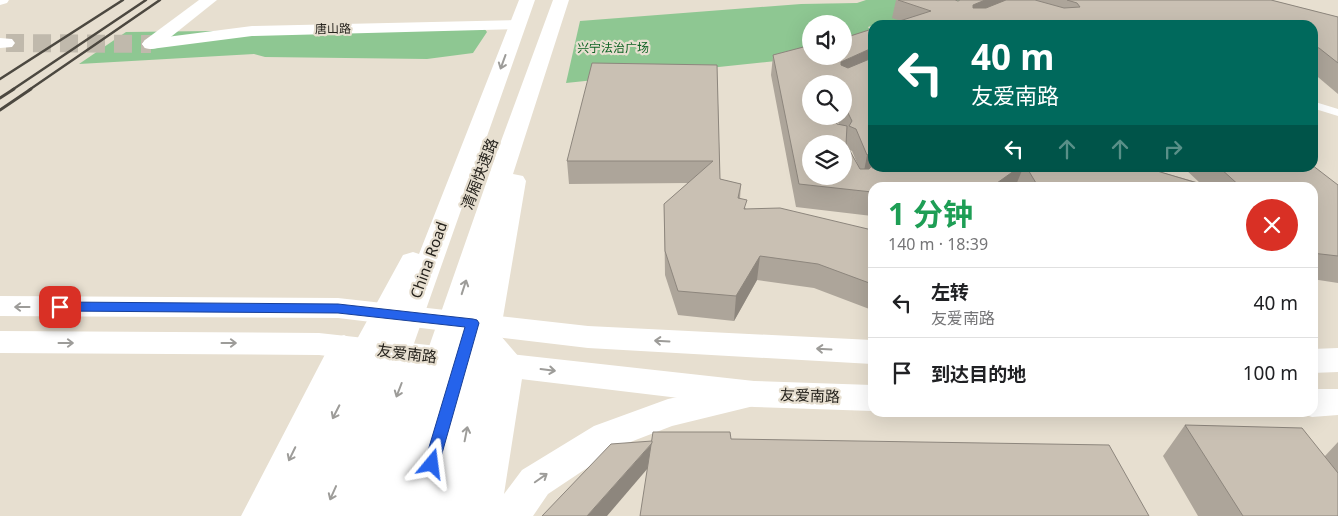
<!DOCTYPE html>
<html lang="zh">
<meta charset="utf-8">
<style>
:root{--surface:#fff;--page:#f2f2f2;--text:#202124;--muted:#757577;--line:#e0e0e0}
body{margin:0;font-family:"Noto Sans","Noto Sans SC",sans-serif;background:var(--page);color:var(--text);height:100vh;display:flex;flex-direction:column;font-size:19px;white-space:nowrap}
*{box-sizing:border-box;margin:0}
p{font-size:16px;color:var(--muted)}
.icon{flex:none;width:28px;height:28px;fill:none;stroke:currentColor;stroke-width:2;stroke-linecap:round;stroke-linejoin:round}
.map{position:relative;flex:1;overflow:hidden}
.side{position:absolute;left:868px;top:182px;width:450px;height:235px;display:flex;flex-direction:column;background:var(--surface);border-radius:15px;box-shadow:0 5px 20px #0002}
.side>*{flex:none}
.top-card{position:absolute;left:868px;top:20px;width:450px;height:152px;border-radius:15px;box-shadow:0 5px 20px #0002;background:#00695c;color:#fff;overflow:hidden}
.buttons{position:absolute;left:802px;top:15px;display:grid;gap:10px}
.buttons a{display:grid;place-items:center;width:50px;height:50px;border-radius:50%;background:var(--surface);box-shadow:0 5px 20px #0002;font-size:25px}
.pin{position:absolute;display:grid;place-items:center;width:42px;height:42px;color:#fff;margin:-21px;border-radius:10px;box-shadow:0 2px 8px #0006}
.me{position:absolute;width:55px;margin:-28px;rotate:16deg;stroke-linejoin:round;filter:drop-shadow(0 0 4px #0008)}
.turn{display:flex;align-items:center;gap:18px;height:105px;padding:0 20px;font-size:22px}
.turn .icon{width:65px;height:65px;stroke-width:2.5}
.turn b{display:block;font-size:35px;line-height:42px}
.lanes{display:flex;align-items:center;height:48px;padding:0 20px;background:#0003;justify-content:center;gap:25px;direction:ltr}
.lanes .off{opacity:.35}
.round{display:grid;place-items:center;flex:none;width:52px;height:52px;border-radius:26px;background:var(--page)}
.head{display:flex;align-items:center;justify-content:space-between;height:85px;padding:0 20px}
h1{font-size:30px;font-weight:700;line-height:38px;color:#1e9e55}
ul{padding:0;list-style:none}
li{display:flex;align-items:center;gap:15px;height:70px;padding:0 20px;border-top:1px solid var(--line)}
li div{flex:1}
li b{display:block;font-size:19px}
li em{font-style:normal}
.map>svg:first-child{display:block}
.green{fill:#8ec792}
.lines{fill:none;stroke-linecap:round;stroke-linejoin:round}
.secondary-tunnel{stroke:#c0b9ac;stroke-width:18;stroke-dasharray:18 9;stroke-linecap:butt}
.lane{fill:#fff;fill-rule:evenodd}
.street{fill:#fff;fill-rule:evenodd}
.secondary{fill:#fff;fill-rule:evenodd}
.primary{fill:#fff;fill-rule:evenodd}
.highway{fill:#fff;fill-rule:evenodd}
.rail-far1{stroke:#4c4840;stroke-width:2.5}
.rail{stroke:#4c4840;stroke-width:3}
.wall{fill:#ada59a;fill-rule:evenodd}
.shaded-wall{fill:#8d867d}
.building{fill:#c9c0b3;stroke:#8d867d;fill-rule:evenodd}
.oneway{stroke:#9d9c99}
.route{fill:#2563eb;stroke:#184099}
.labels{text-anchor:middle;stroke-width:4.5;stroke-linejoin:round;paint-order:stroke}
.far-street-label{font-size:12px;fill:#26231d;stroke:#e7dfd0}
.far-park-label{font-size:12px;fill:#0e6223;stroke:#e7dfd0}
.street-label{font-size:15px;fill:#26231d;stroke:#e7dfd0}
</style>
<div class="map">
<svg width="1338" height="516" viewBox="0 0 1338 516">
<rect width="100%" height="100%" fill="#e7dfd0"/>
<!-- green -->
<g class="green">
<path d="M 866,0 L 995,0 L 907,25 C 891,19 882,23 868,27 L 872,32 L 844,54 L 844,24 L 811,24 L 811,56 L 824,56 L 566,83 L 580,21 L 801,4 L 857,3 Z"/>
<polygon points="475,28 484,28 487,32 473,53 427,59 265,57 254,54 79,64 126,32"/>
</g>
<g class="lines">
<!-- secondary-tunnel -->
<polyline class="secondary-tunnel" points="6,43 151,44"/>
<!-- lane -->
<polygon class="lane" points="1312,101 1338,109 1338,116 1312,108"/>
<!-- street -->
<polygon class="street" points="199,0 217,0 157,48 151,49 145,48 142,44 145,40"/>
<!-- secondary -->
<g class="secondary">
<polygon points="0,0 9,0 7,3 0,5"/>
<polygon points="517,20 523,21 526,25 523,29 252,36 151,49 145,48 142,44 145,40 151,39 252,26"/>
<polygon points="0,38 12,39 15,43 12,47 0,48"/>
</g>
<!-- primary -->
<g class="primary">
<polygon points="0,296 338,298 588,326 872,340 872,364 588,348 338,318 0,316"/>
<polygon points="0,331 319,333 754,381 872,385 872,411 754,407 319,355 0,353"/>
<polygon points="1338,348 1338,372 1312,373 1312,349"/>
<polygon points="1312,389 1338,389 1338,415 1312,417 1300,413 1312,412"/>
</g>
<!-- highway -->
<polygon class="highway" points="519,0 535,0 411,352 420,355 424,361 497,152 553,0 569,0 513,174 523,176 526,181 500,335 519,357 524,366 504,494 522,470 594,426 668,399 754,381 766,385 771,394 766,403 672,426 620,446 548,494 533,516 241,516 333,339 344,335 356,341 403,255 413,252 419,254"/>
<!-- rail-far1 -->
<g class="rail-far1">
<polyline points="0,79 123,0"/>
<polyline points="12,90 146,0"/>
<polyline points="29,90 160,0"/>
</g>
<!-- rail -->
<g class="rail">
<polyline points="0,98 14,89"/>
<polyline points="0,110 31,89"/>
</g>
</g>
<!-- wall -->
<g class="wall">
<polygon points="896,0 955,0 958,1 960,0 1271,0 1338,17 1338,94 1312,72 1312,25 887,25 901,21 892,18"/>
<path d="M 773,55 L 844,56 L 872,168 L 1147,168 L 1200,183 L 1184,168 L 1312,168 L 1338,185 L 1338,283 L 1312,279 L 1312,188 L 1017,188 L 1016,185 L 872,188 L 872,216 L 796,207 L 771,75 ZM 811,84 L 844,84 L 844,116 L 835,116 L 839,124 L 837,124 ZM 850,150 L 852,151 L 859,168 Z"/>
<polygon points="717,65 720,179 741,184 740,199 746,209 872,230 872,310 814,288 757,280 734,321 678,315 665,275 664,204 688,183 569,184 567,161"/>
<polygon points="1185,425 1325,456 1338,442 1338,516 1198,516 1163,456"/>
</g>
<!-- shaded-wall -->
<g class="shaded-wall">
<polygon points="985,0 1013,0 968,23 973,5"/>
<polygon points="872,48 872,66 838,82 841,62"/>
<polygon points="872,152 872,168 863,177 867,155"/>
<polygon points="1018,168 1023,168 1016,185 1013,188 990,188"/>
<polygon points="760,256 757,280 734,321 736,296"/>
<polygon points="654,441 654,461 607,516 587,516"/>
</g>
<!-- building -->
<g class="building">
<polygon points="898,0 955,0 958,1 960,0 985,0 973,5 973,8 986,8 1006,0 1035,0 1064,8 1080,7 1077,3 1067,0 1271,0 1338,17 1338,63 1319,48 1312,46 1312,25 1240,25 1226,21 1219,25 887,25 931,11"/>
<path d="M 872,29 L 872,48 L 841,62 L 841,65 L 848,68 L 872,58 L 872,152 L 867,155 L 856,129 L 849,126 L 852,121 L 844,105 L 844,84 L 811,84 L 811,116 L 833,116 L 837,124 L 847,126 L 846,144 L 860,169 L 869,169 L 872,166 L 872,168 L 1018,168 L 990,188 L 872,188 L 872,192 L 799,184 L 773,55 L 811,45 L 811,56 L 844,56 L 844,38 ZM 811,144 L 844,144 L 844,176 L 811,176 Z"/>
<polygon points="592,63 717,65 720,179 741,184 738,198 747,200 744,209 780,208 872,230 872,284 818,264 760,256 736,296 678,291 665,251 664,204 713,161 567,161"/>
<polygon points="1312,165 1338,185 1338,256 1312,253 1312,188 1242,188 1220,168 1312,168"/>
<polygon points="1027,168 1147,168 1214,188 1039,188"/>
<polygon points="1185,425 1302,428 1338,473 1338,516 1243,516"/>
<polygon points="653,432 730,432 731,439 1109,445 1149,516 640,516"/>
<polygon points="652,441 652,443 587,516 542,516 611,444"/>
</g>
<!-- one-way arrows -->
<defs><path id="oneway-shaft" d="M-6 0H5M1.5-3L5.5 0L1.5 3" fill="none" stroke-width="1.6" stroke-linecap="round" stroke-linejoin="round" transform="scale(1.25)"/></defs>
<g class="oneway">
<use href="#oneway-shaft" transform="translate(503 62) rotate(110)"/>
<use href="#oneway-shaft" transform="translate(464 287) rotate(-72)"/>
<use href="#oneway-shaft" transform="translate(22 307) rotate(-180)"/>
<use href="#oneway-shaft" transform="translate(662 341) rotate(-177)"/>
<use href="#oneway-shaft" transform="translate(66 343)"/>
<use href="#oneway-shaft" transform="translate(229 343)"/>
<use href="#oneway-shaft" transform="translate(824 349) rotate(-177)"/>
<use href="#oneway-shaft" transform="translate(548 370) rotate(7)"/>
<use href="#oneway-shaft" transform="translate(399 390) rotate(111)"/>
<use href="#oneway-shaft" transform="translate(336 412) rotate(117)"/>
<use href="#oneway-shaft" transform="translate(466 434) rotate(-79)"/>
<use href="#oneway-shaft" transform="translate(292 454) rotate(116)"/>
<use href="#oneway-shaft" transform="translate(541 478) rotate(-35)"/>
<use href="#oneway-shaft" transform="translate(333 493) rotate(114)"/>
</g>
<!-- route -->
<polygon class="route" points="60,302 338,304 473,319 477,320 479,323 439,464 437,469 432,471 426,469 424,464 465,327 338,313 60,311 53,307"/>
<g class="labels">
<!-- far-street labels -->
<g class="far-street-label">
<text transform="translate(333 29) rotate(-1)" y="4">唐山路</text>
</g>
<!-- far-park labels -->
<g class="far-park-label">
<text x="613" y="52">兴宁法治广场</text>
</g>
<!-- street labels -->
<g class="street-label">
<text transform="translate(480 174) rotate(-69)" y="5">清厢快速路</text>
<text transform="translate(429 260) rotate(-70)" y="5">China Road</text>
<text transform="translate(407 354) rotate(7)" y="5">友爱南路</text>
<text transform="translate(810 396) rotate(2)" y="5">友爱南路</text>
</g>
</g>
</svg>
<div class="buttons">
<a><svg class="icon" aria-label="sound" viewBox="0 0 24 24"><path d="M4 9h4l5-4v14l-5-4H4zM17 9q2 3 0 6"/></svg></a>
<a><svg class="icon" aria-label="search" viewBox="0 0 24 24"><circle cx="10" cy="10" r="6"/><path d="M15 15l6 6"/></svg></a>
<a><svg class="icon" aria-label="layers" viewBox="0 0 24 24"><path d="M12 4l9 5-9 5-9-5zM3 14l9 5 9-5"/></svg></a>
</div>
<div class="pin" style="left:60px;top:307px;background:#d93025"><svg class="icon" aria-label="arrive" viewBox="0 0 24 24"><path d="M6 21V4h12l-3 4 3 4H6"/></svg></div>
<svg class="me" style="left:432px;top:464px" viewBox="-20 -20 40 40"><path d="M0-17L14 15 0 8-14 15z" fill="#2563eb" stroke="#fff" stroke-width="4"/></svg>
<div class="top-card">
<div class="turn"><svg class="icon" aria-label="left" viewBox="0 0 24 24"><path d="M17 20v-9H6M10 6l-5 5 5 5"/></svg><div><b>40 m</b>友爱南路</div></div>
<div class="lanes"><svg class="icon" aria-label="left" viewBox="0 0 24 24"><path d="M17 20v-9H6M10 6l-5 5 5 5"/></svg><svg class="icon off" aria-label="ahead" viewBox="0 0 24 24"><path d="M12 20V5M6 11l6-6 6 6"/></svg><svg class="icon off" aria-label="ahead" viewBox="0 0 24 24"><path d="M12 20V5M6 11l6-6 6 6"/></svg><svg class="icon off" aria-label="right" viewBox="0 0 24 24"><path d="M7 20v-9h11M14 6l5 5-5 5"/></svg></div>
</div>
<section class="side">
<div class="head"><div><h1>1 分钟</h1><p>140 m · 18:39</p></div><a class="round" style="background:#d93025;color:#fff"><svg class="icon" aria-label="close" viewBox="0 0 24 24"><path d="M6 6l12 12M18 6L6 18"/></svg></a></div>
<ul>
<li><svg class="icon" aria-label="left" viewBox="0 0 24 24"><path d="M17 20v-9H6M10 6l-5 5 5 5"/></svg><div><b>左转</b><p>友爱南路</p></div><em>40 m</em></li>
<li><svg class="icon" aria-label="arrive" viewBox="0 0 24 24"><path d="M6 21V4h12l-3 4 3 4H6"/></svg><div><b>到达目的地</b></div><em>100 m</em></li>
</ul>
</section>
</div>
